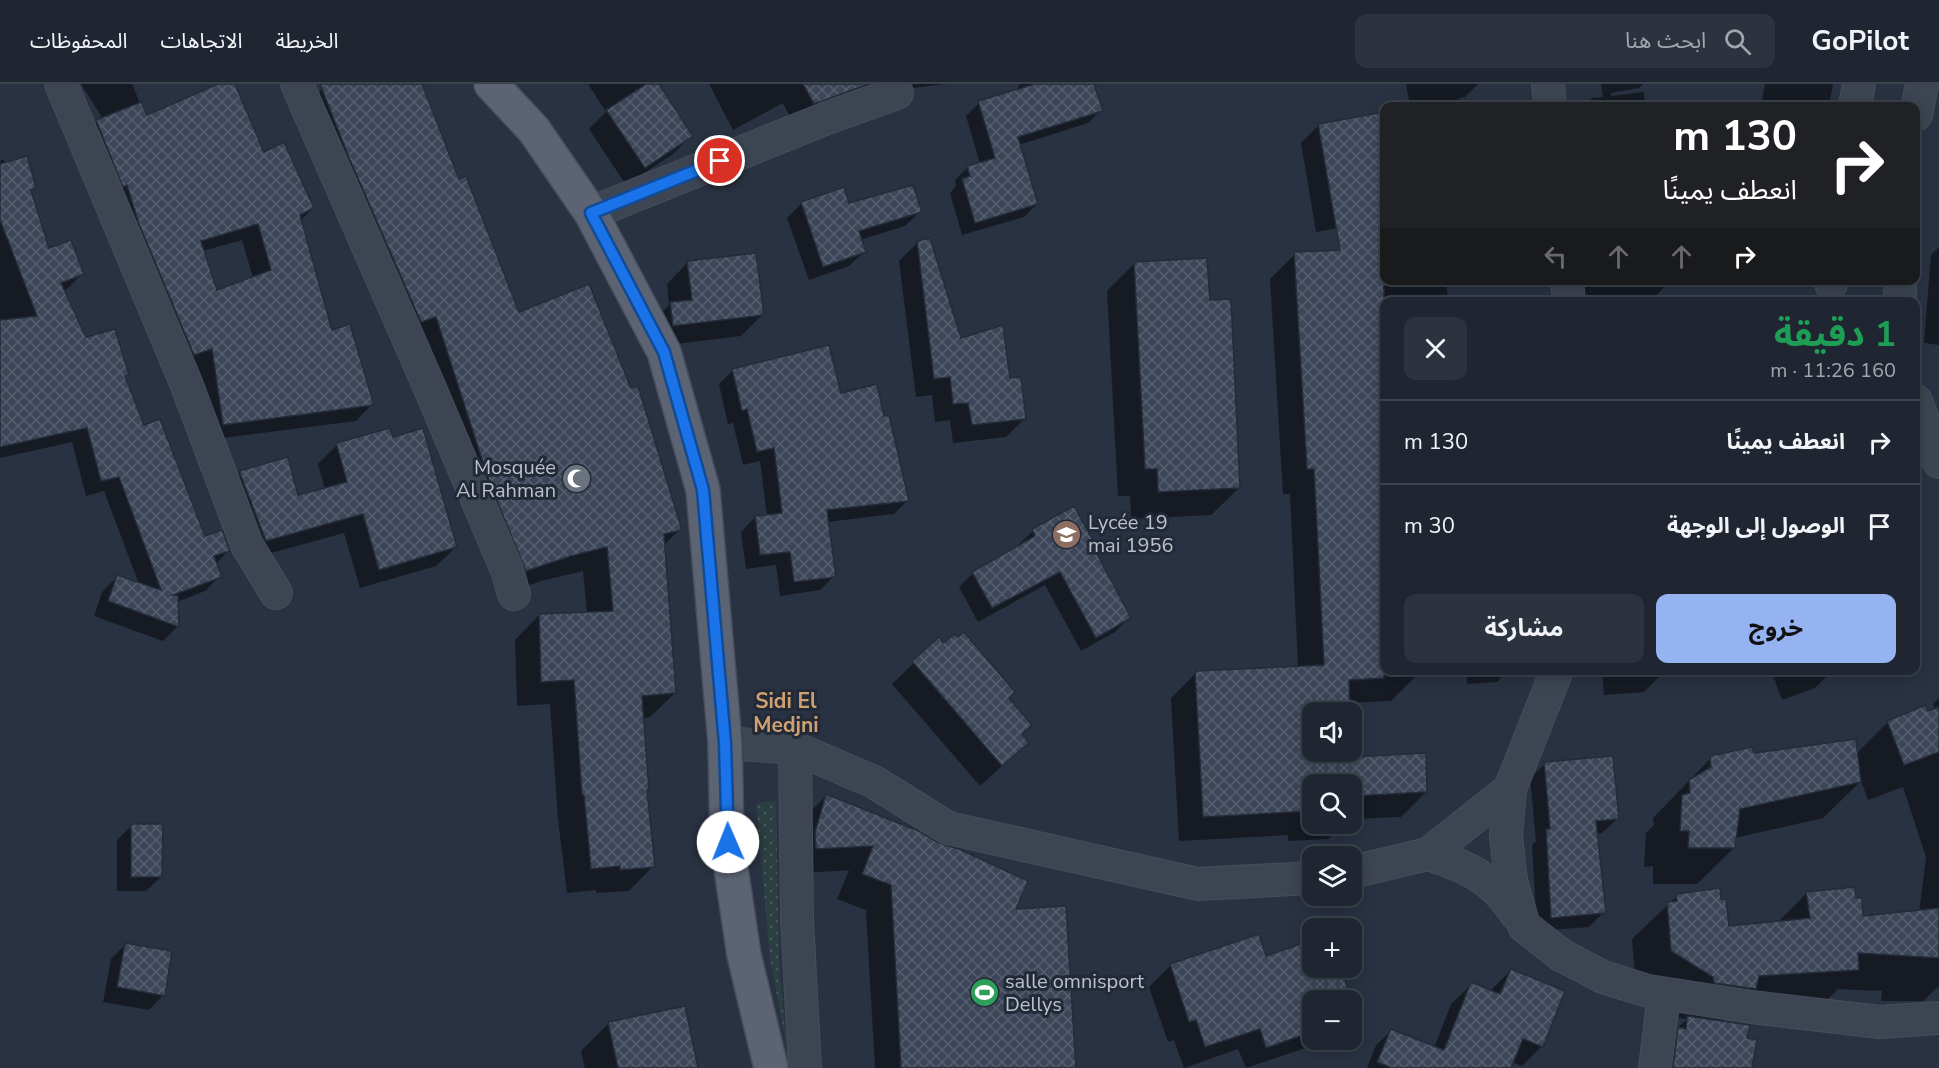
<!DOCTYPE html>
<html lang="ar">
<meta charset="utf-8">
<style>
:root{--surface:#1f2632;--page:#2c323e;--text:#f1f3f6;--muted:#a1a5ac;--line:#3c434d;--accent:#95b2f1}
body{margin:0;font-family:"Nunito Sans","Noto Sans Arabic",sans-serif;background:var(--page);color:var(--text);direction:rtl;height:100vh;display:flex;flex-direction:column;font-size:22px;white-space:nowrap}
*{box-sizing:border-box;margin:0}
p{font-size:20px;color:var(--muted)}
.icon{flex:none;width:33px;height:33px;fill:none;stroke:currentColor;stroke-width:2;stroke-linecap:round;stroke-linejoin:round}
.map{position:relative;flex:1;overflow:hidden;direction:ltr}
.panel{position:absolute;left:1380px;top:213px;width:540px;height:378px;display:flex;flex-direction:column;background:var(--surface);border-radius:12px;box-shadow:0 3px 15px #0003,0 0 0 2px var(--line);direction:rtl}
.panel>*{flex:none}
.guide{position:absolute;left:1380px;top:18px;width:540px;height:183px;border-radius:12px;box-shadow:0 3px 15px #0003,0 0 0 2px var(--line);direction:rtl;background:#202124;color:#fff;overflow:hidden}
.fabs{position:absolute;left:1302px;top:618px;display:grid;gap:12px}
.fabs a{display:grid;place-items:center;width:60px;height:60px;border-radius:12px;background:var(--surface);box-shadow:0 3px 15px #0003,0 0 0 2px var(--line);font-size:30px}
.pin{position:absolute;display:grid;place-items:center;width:51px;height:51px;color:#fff;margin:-26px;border:3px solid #fff;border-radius:50%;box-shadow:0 2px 6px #0007}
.me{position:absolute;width:66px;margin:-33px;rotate:359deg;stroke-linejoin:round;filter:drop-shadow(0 0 4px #0008)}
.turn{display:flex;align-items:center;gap:21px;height:126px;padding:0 24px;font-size:27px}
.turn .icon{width:78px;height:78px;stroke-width:2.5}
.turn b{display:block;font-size:42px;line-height:51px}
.lanes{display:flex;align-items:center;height:57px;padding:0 24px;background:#0003;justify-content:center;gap:30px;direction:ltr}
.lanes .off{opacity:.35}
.round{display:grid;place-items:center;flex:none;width:63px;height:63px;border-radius:12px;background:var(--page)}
.headline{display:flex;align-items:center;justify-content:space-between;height:102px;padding:0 24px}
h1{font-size:36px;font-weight:700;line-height:45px;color:#1e9e55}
.cta{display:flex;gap:12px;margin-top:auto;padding:12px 24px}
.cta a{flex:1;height:69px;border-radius:12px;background:var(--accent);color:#111;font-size:24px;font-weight:700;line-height:69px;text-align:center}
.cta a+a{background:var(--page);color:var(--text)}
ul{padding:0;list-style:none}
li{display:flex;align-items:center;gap:18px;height:84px;padding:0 24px;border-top:2px solid var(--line)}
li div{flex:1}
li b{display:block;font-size:22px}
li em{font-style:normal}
header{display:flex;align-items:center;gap:36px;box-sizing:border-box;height:84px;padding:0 30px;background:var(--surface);border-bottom:2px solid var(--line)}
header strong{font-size:28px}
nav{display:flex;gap:33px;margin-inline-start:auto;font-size:21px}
.search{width:420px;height:54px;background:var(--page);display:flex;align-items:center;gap:15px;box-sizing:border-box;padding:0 21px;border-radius:12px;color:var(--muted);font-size:22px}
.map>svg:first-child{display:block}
.grass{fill:url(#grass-dots)}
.shadow{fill:#0007;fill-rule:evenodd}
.building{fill:url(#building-cross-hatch);stroke:#242b39;stroke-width:1.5;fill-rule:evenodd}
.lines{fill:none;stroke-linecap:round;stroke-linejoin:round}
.minor-casing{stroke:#474d5b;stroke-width:34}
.major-casing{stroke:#474d5b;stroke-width:36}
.minor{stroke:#3d4552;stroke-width:32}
.major{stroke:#5c6372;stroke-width:33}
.route-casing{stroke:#114b97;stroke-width:15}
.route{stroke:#1a73e8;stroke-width:10}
.labels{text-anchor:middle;stroke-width:6;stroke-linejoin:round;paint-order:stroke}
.poi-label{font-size:20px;fill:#bbc0cc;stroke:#222937;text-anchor:start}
.neighbourhood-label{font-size:21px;font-weight:bold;fill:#d0a071;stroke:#222937}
</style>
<header>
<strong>GoPilot</strong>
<div class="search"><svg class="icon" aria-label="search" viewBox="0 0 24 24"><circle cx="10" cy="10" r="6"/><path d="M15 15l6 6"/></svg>ابحث هنا</div>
<nav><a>الخريطة</a><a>الاتجاهات</a><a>المحفوظات</a></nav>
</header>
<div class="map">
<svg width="1939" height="984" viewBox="0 0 1939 984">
<defs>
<pattern id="grass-dots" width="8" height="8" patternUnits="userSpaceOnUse" patternTransform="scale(1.5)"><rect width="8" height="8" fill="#2b3f43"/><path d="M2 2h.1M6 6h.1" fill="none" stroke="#48595d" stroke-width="1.8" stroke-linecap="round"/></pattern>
<pattern id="building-cross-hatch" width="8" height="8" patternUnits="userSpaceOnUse" patternTransform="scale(1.5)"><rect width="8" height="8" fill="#3c4658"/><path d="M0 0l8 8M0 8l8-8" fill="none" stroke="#565f6f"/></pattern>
</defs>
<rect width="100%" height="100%" fill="#293242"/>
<!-- grass -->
<polygon class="grass" points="776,717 779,877 786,958 770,875 756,719"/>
<!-- shadow -->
<g class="shadow">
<path d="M 81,0 L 132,0 L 146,33 L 222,0 L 233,0 L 263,70 L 313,124 L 300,137 L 331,247 L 372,320 L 356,337 L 207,356 L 196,280 L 177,287 L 80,54 L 97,38 L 103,35 ZM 242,156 L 253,194 L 216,208 L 203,167 Z"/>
<polygon points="334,0 421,0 459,97 518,230 680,445 663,462 675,609 650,633 642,634 646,707 653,782 629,807 596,809 596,806 567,809 558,735 550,620 517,622 515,556 539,531 587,530 583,487 545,496 501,510 297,29 322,5"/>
<polygon points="588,0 657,0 691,52 673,70 626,101 589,45 606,28"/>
<polygon points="709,0 878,0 793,39 783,19 733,46"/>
<polygon points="912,0 945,0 913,4"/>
<polygon points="1020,0 1093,0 1101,26 1088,39 1019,61 1037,120 1024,133 962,151 950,109 956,102 955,96 968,83 980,80 966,32 979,19 1019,7 1018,3"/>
<polygon points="1406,0 1478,0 1465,13 1459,14 1460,22 1410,22"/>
<polygon points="1601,0 1643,0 1639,4 1611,9 1611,12 1644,8 1645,22 1584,22 1592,14 1603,13"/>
<polygon points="1765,0 1833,0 1829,22 1761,22"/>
<polygon points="1384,30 1384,136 1316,148 1301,59 1319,41"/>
<polygon points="4,75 5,80 35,103 30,107 48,166 82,190 67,205 62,207 85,255 127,290 124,293 143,343 204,454 228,467 216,480 220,492 205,507 177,518 178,542 163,557 94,532 102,508 117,493 139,500 104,407 86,412 72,358 0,374 0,77"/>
<polygon points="802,119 848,121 920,128 905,142 860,156 864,168 849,182 809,196 787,134"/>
<polygon points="917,159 960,255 1009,296 1025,334 1006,353 953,359 950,336 935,338 932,311 916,313 899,177"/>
<polygon points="1939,163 1939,261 1924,259 1931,171"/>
<polygon points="1384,164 1384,196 1446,196 1448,218 1384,218 1384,586 1416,586 1416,592 1391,617 1348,619 1349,628 1312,628 1312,668 1350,668 1351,675 1426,708 1401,733 1352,735 1352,700 1312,700 1312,740 1344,740 1328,755 1288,757 1288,751 1179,757 1171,614 1196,589 1298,583 1290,410 1283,410 1270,195 1295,170"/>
<polygon points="688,178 762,231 741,252 652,263 649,241 669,221 667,200"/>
<polygon points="1135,179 1208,218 1239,404 1211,431 1131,435 1130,412 1118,412 1107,207"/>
<polygon points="1574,196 1667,196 1667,200 1654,214 1654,218 1576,218"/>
<polygon points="733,286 840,311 883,334 908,416 894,430 827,438 834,492 820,506 780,512 776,481 746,485 741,448 755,433 767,432 760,377 743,381 733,339 728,340 719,300"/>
<polygon points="392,355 456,463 436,482 360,504 344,449 246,476 220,408 239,389 287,375 297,413 325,405 318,380 337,361"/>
<polygon points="1074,424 1094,469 1129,534 1115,548 1081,567 1045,501 978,538 959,503 973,489 1019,463 1018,461 1033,447"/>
<polygon points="938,556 1008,614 1020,650 1027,659 980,702 892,600"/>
<polygon points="1467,586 1503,586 1504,591 1497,598 1467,600"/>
<polygon points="1602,586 1658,586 1659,593 1644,608 1604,611"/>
<polygon points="1771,586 1829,586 1830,589 1815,604 1782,616"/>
<polygon points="1939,614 1939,902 1923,917 1881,917 1882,907 1838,905 1822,921 1733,927 1721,938 1746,955 1751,984 1655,984 1666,955 1687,935 1679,934 1678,929 1636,903 1632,855 1677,812 1728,844 1777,839 1807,809 1854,816 1861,834 1919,829 1926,773 1903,703 1868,716 1861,697 1823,734 1735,754 1734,764 1697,800 1653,800 1653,782 1644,783 1646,749 1654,741 1653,734 1711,674 1753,671 1856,670 1888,638 1935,626 1933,620"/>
<polygon points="1545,680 1617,735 1602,749 1596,750 1604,828 1589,843 1537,847 1532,761 1536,757 1530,694"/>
<polygon points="826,712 1014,827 1074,984 875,984 866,826 837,815 849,786 791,790 801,737"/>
<polygon points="132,741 161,793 146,807 117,807 117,756"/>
<polygon points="1312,858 1312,884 1339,884 1350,916 1312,916 1312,956 1329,956 1246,984 1238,965 1184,984 1174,956 1168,958 1149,903 1171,881 1265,874"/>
<polygon points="125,861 163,911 149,926 103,918 111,875"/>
<polygon points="1511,886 1542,962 1522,982 1512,978 1510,984 1367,984 1376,961 1391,947 1434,964 1451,920 1472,900 1490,907"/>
<polygon points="609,939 697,984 585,984 581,967"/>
</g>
<!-- building -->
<g class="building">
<path d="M 218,0 L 235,0 L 264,68 L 284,58 L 314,124 L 300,131 L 332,246 L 350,240 L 374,321 L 223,341 L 212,265 L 194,271 L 139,140 L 127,101 L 123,103 L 96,36 L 141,18 L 147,31 ZM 258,140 L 271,186 L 217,206 L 201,157 Z"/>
<polygon points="320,0 422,0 459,95 466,92 519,228 589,200 631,304 638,302 682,446 664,450 676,609 642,612 649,706 647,706 655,783 620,786 620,782 591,785 584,711 582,711 574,596 541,598 539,530 613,527 607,463 571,472 526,487 490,400 436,233 421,238 350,76"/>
<polygon points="646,0 659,0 693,52 645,84 606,26"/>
<polygon points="803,0 869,0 814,20"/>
<polygon points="1035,0 1094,0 1103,27 1018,53 1038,120 975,139 962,95 970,92 967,82 995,74 978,17"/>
<polygon points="1384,28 1384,594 1349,596 1350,628 1312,628 1312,668 1352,668 1352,659 1352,673 1426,669 1427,708 1354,712 1355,731 1352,731 1352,700 1312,700 1312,733 1312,727 1203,733 1195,587 1324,581 1314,385 1307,385 1294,168 1340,166 1318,40"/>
<polygon points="27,72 36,103 31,106 49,164 71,156 84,190 61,199 86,253 115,245 129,291 125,292 144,341 160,335 205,452 222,446 230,467 214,472 222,493 173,511 178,512 179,543 108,517 117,491 161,506 119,393 101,397 87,344 0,363 0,236 37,232 0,136 0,80"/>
<polygon points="913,101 922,128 859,147 866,168 823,183 801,118 844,103 849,119"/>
<polygon points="930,154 961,254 1003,241 1010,294 1021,293 1026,335 972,341 968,319 953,320 950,293 934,295 917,157"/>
<polygon points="756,169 764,231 673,242 670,218 692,216 687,177"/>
<polygon points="1207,174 1210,216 1231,215 1240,404 1158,408 1157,385 1145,385 1134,178"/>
<polygon points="829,261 841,309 877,300 884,332 889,331 909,417 827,426 836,493 794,498 790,468 760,471 755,432 782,429 774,364 757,368 747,325 742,327 732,285"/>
<polygon points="390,344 393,353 423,344 457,463 379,486 363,430 266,457 239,387 288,373 298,411 347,398 336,359"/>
<polygon points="1074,422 1099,467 1096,468 1131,534 1096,554 1060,488 992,524 972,488 1035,452 1032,445"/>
<polygon points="964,548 1015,608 1009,614 1032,641 1022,650 1029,659 1002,682 912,577 939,553 943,559 955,550 958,553"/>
<polygon points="1926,621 1928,627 1939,623 1939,668 1904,681 1887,637"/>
<polygon points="1856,655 1861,698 1740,725 1735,764 1688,764 1689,747 1680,747 1682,711 1690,709 1689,696 1711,683 1710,672 1752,663 1754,669"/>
<polygon points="1613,672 1619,735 1596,737 1606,829 1551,834 1546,745 1550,745 1544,678"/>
<polygon points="826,710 921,748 939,759 959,765 1028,797 1016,825 1066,822 1076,984 901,984 891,801 862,790 873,762 816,765 815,748"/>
<polygon points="131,740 163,740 162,793 131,793"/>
<polygon points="1855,803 1856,814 1862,814 1863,832 1939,824 1939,874 1858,869 1859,886 1759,892 1756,905 1714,899 1713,893 1671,867 1667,818 1677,817 1676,810 1720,804 1721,815 1726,815 1729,842 1810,834 1806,808"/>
<polygon points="1259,850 1266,872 1312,856 1312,884 1341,884 1357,933 1352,935 1352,916 1312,916 1312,948 1266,964 1260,945 1205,963 1196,936 1189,938 1170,880"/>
<polygon points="125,859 172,867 165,912 117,903"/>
<polygon points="1511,885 1565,907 1543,963 1523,955 1511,984 1392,984 1377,978 1391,945 1444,966 1471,898 1500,910"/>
<polygon points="685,922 698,984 618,984 608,938"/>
<polygon points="1687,932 1750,941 1747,954 1757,956 1752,984 1673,984 1678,943 1686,945"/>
</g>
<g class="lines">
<defs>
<g id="minor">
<polyline points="61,0 186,299 247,461 276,509"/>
<polyline points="297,0 426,295 507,486 514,510"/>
<polyline points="1548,0 1550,22"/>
<polyline points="1855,22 1859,0"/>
<polyline points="1916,31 1922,0"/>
<polyline points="591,129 827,34 897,9"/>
<polyline points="1567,196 1569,218"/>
<polyline points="1900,196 1900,218"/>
<polyline points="1831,200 1832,196"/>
<polyline points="1916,317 1939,378"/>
<polyline points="725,659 795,664 874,698 948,744 1198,800 1312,794"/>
<polyline points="795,664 797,836 805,984"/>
<polyline points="1510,705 1506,752 1511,797 1524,842 1561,871 1603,893 1648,907 1752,923 1880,938 1939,934"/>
<path d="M 1428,770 C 1467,782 1494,795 1516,830"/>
<polyline points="1352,788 1428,770 1510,705 1557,586"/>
<polyline points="1655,984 1664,910"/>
</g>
<polyline id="major" points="491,0 534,46 591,129 664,268 703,406 725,659 727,758 744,871 771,984"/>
</defs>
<!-- minor casing -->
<use href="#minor" class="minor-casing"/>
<!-- major casing -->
<use href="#major" class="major-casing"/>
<!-- minor -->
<use href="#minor" class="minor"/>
<!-- major -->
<use href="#major" class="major"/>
</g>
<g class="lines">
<defs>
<polyline id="route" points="720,77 591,129 664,268 703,406 725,659 728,758"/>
</defs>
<!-- route casing -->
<use href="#route" class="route-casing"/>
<!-- route -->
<use href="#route" class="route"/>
</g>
<!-- icons -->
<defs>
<symbol id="mosque-disc" viewBox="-11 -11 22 22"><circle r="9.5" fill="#6b7280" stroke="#222937"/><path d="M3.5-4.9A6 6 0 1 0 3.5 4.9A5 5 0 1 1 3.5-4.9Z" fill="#fff"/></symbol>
<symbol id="school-disc" viewBox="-11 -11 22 22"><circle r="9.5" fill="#8d6e63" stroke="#222937"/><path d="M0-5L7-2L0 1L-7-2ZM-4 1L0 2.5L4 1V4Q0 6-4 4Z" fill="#fff"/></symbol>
<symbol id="stadium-disc" viewBox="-11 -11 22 22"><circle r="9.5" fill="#2e9e5b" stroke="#222937"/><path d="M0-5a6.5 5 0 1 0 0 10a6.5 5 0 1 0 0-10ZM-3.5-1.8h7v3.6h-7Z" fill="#fff"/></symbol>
</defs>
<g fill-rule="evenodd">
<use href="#mosque-disc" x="560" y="378" width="33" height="33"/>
<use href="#school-disc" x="1050" y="434" width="33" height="33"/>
<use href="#stadium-disc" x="968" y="892" width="33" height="33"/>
</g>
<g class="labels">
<!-- poi labels -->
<g class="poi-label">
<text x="556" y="390" text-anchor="end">Mosquée<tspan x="556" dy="23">Al Rahman</tspan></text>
<text x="1088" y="445">Lycée 19<tspan x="1088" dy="23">mai 1956</tspan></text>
<text x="1005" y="904">salle omnisport<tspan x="1005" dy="23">Dellys</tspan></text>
</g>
<!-- neighbourhood labels -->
<g class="neighbourhood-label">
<text x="786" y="624">Sidi El<tspan x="786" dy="24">Medjni</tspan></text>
</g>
</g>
</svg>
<div class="fabs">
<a><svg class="icon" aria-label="sound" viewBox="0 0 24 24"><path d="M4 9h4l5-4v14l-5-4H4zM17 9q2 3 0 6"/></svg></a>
<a><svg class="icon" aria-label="search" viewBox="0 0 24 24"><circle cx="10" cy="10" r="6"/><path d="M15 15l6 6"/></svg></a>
<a><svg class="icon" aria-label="layers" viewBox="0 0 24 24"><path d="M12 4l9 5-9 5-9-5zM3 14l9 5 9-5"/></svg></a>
<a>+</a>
<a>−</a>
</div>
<div class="pin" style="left:720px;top:77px;background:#d93025"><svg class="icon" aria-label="arrive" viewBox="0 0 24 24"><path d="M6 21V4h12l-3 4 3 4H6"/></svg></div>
<svg class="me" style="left:728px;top:758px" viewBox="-20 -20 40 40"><circle r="19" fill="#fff"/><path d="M0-13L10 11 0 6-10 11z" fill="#1a73e8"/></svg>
<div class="guide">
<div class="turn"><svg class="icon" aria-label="right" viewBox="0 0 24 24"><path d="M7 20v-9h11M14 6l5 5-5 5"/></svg><div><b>130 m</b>انعطف يمينًا</div></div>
<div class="lanes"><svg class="icon off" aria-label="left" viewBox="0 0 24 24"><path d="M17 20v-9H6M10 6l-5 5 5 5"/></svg><svg class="icon off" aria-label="ahead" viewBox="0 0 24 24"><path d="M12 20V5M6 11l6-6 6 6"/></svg><svg class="icon off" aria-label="ahead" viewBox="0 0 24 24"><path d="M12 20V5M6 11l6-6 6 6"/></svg><svg class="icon" aria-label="right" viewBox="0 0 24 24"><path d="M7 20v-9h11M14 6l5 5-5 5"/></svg></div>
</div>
<section class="panel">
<div class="headline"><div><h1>1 دقيقة</h1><p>160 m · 11:26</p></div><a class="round"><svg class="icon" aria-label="close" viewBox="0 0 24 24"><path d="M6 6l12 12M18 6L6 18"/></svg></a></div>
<ul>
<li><svg class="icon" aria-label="right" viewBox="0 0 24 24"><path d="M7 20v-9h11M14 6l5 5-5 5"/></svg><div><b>انعطف يمينًا</b></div><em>130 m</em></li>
<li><svg class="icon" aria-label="arrive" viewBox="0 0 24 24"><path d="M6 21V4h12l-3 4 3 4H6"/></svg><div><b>الوصول إلى الوجهة</b></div><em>30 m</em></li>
</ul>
<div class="cta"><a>خروج</a><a>مشاركة</a></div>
</section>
</div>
